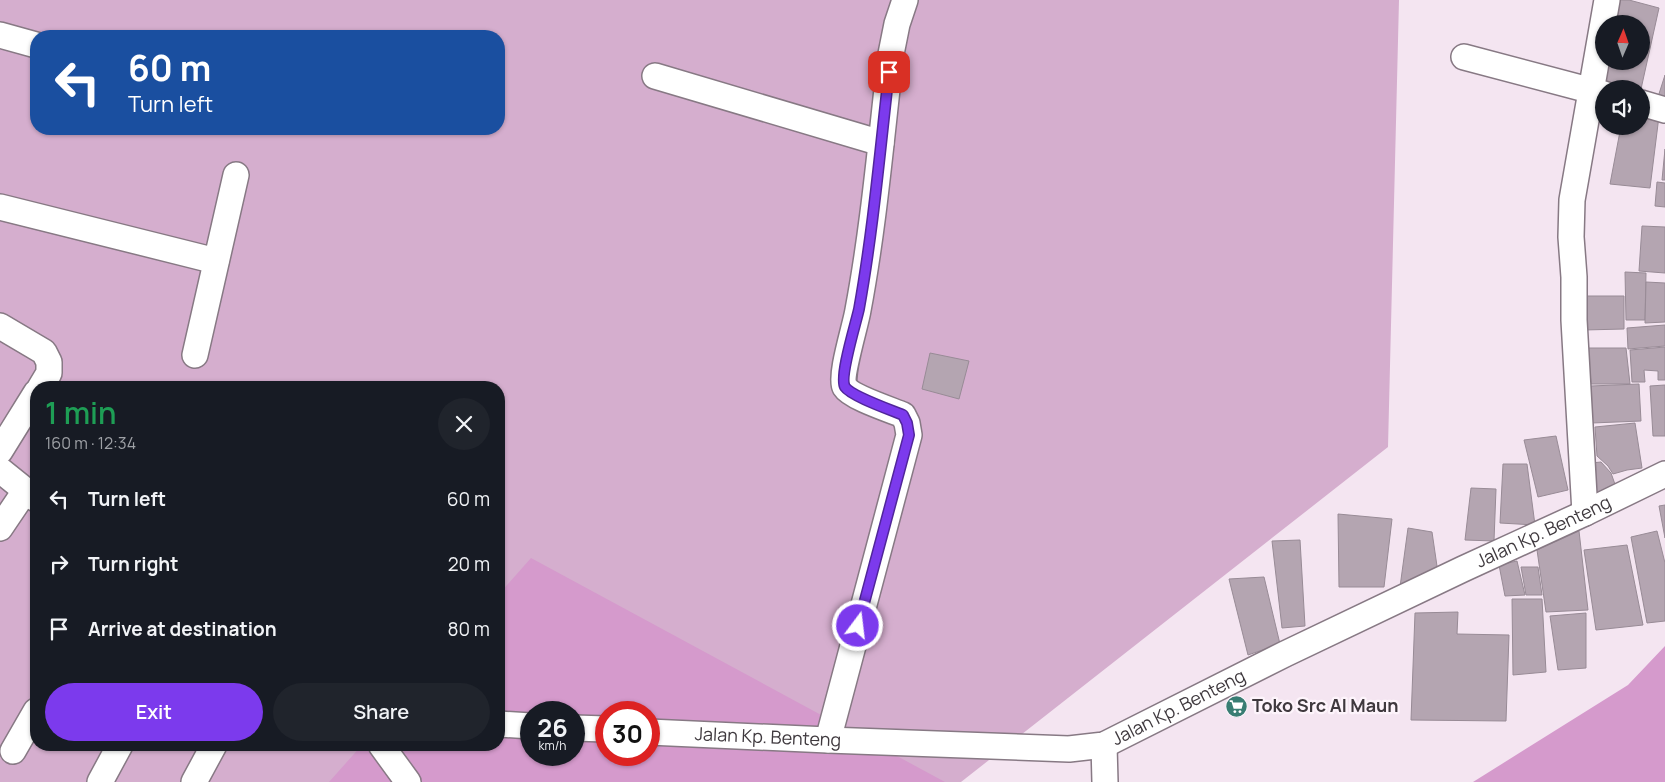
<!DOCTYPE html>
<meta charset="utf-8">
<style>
:root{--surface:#171b24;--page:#20242c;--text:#f1f3f6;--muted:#9ea1a6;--accent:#7c3aed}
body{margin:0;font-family:Manrope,sans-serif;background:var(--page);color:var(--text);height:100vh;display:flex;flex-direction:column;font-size:19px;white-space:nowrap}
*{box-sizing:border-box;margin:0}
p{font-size:16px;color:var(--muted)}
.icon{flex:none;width:28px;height:28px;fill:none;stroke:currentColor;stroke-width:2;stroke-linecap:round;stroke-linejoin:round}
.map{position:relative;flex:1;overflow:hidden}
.drawer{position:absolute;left:30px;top:381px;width:475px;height:370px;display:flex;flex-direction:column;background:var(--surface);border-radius:20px;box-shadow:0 1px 4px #0004}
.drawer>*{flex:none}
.banner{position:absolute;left:30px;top:30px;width:475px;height:105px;border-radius:20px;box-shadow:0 1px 4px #0004;background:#1a4fa0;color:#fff;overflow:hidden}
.needle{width:32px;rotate:2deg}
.buttons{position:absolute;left:1595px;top:15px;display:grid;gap:10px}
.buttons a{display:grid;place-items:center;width:55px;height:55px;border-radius:50%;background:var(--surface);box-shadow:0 1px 4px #0004;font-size:25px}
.speed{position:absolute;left:520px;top:701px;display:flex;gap:10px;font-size:25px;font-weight:700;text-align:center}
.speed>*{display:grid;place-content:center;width:65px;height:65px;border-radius:50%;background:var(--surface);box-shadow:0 1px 4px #0004;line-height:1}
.speed small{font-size:12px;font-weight:400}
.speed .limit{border:8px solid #d22;background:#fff;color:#111}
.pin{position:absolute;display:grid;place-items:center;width:42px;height:42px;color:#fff;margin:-21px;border-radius:10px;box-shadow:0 2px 8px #0006}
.me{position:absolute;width:55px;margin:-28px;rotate:15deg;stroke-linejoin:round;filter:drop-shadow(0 0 4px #0008)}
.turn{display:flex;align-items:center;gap:18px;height:105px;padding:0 15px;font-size:22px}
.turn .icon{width:65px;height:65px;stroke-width:2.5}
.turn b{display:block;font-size:35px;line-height:42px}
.round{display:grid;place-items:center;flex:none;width:52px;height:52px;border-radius:26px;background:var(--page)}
.summary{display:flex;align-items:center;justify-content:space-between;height:85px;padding:0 15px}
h1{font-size:30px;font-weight:600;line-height:38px;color:#1e9e55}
.button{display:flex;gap:10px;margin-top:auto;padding:10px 15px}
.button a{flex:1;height:58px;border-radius:30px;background:var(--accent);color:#fff;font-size:20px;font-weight:600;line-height:58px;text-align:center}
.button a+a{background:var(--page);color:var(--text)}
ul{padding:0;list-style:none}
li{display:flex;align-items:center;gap:15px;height:65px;padding:0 15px}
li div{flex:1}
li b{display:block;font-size:19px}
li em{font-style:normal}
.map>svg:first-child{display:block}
.green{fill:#d5aece;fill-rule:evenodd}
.forest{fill:#d59acc;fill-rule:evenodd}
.building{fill:#b4a5b1;stroke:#988b96}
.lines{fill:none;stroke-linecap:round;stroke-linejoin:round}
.minor-casing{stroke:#877984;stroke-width:28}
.minor{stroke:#fff;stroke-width:25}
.route-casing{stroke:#51269a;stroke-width:12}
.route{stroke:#7c3aed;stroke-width:9}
.labels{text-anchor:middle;stroke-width:4.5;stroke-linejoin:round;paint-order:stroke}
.street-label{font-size:18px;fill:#3f393e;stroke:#fdf4fb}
.poi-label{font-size:18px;font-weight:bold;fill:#3f393e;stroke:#fdf4fb;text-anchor:start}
</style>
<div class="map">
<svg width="1665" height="782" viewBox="0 0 1665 782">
<rect width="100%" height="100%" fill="#f4e5f1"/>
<!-- green -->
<path class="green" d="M 0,0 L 1399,0 L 1388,447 L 961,782 L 0,782 ZM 36,36 L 499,36 L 499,129 L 36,129 ZM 36,388 L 499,388 L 499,745 L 36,745 ZM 531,712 L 574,712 L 574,755 L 531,755 ZM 606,712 L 649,712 L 649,755 L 606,755 Z"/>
<!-- forest -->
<g class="forest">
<path d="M 531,558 L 945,782 L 329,782 L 362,745 L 499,745 L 499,594 ZM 531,712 L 574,712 L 574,755 L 531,755 ZM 606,712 L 649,712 L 649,755 L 606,755 Z"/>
<polygon points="1665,646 1665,782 1473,782 1628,685"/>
</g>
<!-- building -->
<g class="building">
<polygon points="1617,0 1629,0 1659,8 1641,89 1631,89 1599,80 1604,61 1641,61 1641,24 1612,24"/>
<polygon points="1665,75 1665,99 1658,97"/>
<polygon points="1641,112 1659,116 1650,188 1610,184 1621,126 1641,126"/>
<polygon points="1665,149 1665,180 1662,180"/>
<polygon points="1657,182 1665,183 1665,207 1655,206"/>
<polygon points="1642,226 1665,227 1665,273 1639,271"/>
<polygon points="1625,272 1646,273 1645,320 1626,320"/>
<polygon points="1646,282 1665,283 1665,322 1645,323"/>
<polygon points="1584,296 1624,296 1624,329 1584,330"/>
<polygon points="1665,325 1665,346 1628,349 1627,328"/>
<polygon points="1665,347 1665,380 1658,380 1658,371 1644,370 1645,382 1632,382 1630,350"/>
<polygon points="1588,348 1626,348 1630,384 1591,384"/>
<polygon points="930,353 969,361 959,399 922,389"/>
<polygon points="1639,384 1641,421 1592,423 1591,386"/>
<polygon points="1665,385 1665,436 1653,436 1650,386"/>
<polygon points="1635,423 1642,468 1627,470 1613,474 1608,466 1597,456 1595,427"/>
<polygon points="1556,436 1568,490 1538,497 1524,440"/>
<polygon points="1601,462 1611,473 1617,490 1597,495 1591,463"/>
<polygon points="1503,464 1527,464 1535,525 1500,523"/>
<polygon points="1471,488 1496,489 1494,541 1465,540"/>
<polygon points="1665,505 1665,538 1659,506"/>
<polygon points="1338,514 1392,519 1384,587 1339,587"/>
<polygon points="1408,528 1432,532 1438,573 1400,587"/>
<polygon points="1579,531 1588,610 1546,612 1537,550"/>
<polygon points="1657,531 1665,563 1665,621 1647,623 1631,537"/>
<polygon points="1300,540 1305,626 1282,628 1272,541"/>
<polygon points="1627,545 1643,625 1596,630 1584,550"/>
<polygon points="1517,561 1525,595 1505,596 1499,565"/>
<polygon points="1521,567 1538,567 1542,595 1526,595"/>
<polygon points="1264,577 1280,644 1248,655 1229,579"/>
<polygon points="1512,599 1542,599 1546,672 1513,675"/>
<polygon points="1458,612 1457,634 1509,635 1506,721 1411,720 1415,613"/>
<polygon points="1586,613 1586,668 1558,670 1550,616"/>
</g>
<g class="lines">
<defs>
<g id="minor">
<polyline points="0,35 36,45"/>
<polyline points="1464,57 1604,94"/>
<polyline points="655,76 881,143"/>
<polyline points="1641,103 1665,110"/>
<polyline points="0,207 216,261"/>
<polyline points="0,326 44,352 49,362 49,373 40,388"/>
<polyline points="195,355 236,175"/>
<polyline points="0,451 36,393"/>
<polyline points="0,470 36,499"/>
<polyline points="1585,513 1574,320 1574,277 1571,237 1572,200 1607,0"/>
<polyline points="0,528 25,491"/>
<polyline points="499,724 531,726"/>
<polyline points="574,728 606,729"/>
<path id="s1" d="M 649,732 L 828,740 L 1069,749 L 1104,745 L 1285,654 L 1463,569 L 1585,513 L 1665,474"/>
<path d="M 828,740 L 909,435 L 907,423 L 903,415 C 891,410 851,397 845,387 C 839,377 856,324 858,310 C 874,225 881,139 891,54 L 897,24 L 905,0"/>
<polyline points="381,745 408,782"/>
<polyline points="1104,745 1105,782"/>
<polyline points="13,751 36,711"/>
<polyline points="100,782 120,745"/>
<polyline points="194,782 214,745"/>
</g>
</defs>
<!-- minor casing -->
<use href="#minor" class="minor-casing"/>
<!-- minor -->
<use href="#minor" class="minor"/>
</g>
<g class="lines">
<defs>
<path id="route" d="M 858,626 L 909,435 L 907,423 L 903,415 C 891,410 851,396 845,387 C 839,377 856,323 859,309 C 873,231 880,151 889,72"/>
</defs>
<!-- route casing -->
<use href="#route" class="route-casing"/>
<!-- route -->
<use href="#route" class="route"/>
</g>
<!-- icons -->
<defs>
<symbol id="supermarket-disc" viewBox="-11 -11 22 22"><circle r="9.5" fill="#387d73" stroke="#fdf4fb"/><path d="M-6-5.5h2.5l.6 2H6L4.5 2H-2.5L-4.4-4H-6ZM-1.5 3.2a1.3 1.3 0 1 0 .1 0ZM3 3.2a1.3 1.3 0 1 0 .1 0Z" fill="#fff"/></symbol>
</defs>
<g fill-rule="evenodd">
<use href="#supermarket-disc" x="1224" y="694" width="25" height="25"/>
</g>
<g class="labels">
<!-- street labels -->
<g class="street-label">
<text dy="6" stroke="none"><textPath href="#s1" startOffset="944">Jalan Kp. Benteng</textPath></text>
<text dy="6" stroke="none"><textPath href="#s1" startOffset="539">Jalan Kp. Benteng</textPath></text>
<text dy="6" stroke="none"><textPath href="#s1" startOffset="119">Jalan Kp. Benteng</textPath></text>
</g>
<!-- poi labels -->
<g class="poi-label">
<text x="1252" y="712">Toko Src Al Maun</text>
</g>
</g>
</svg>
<div class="buttons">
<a><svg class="needle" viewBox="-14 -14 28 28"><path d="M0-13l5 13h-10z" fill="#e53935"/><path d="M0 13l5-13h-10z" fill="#9ea1a6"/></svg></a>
<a><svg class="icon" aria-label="sound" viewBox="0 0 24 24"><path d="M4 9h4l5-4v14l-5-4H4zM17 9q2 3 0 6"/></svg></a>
</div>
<div class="speed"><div>26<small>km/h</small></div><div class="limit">30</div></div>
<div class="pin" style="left:889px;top:72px;background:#d93025"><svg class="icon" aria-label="arrive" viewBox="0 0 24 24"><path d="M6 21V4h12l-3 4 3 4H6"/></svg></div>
<svg class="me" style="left:858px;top:626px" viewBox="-20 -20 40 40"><circle r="17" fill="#7c3aed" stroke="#fff" stroke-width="3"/><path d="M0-11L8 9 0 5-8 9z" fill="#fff"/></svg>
<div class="banner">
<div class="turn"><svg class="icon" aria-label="left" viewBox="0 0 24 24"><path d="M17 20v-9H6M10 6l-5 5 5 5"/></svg><div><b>60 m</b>Turn left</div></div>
</div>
<section class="drawer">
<div class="summary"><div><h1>1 min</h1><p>160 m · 12:34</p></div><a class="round"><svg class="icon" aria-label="close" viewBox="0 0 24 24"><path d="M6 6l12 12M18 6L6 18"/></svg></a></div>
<ul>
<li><svg class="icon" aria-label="left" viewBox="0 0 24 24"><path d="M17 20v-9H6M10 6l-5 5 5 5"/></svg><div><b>Turn left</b></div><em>60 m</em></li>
<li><svg class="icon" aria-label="right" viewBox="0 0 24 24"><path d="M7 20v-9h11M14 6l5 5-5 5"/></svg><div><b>Turn right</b></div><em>20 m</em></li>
<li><svg class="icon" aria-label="arrive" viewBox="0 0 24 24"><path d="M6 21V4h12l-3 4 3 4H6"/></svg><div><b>Arrive at destination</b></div><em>80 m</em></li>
</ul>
<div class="button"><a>Exit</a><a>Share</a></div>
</section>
</div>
